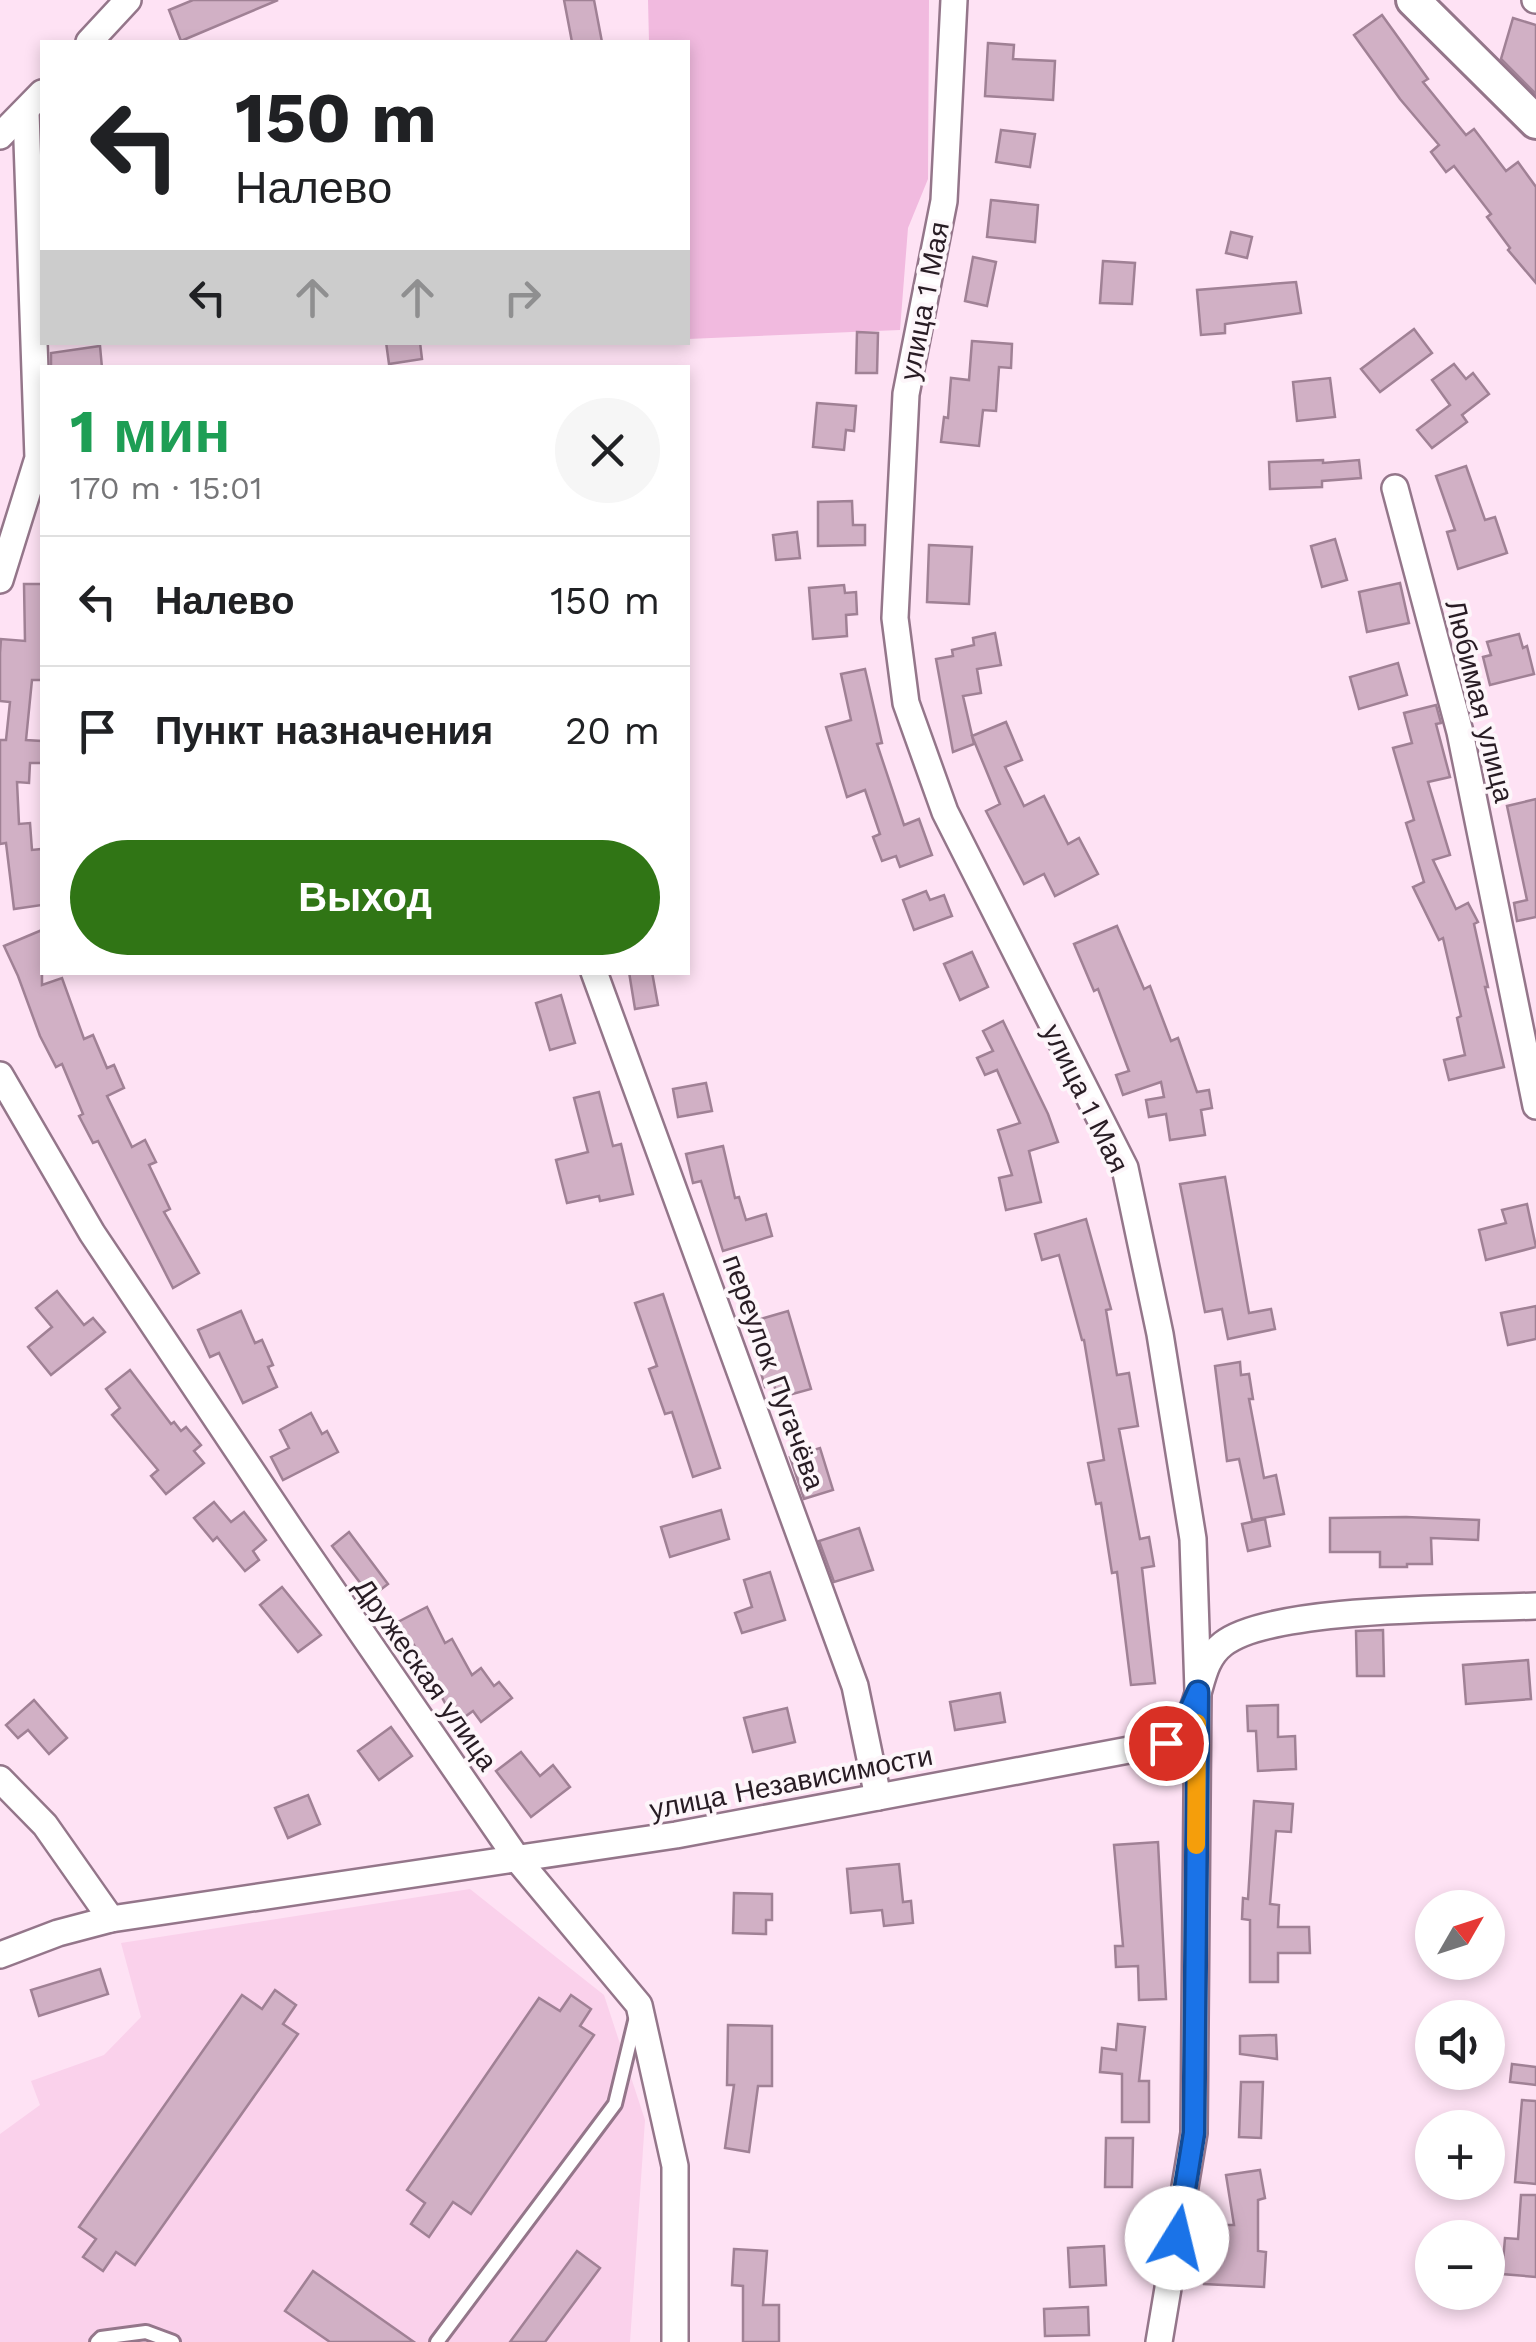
<!DOCTYPE html>
<html lang="ru">
<meta charset="utf-8">
<style>
:root{--surface:#fff;--page:#f6f6f6;--text:#202124;--muted:#757577;--line:#e0e0e0;--accent:#307515}
body{margin:0;font-family:"Work Sans",sans-serif;background:var(--page);color:var(--text);height:100vh;display:flex;flex-direction:column;font-size:38px;white-space:nowrap}
*{box-sizing:border-box;margin:0}
p{font-size:32px;color:var(--muted)}
.icon{flex:none;width:55px;height:55px;fill:none;stroke:currentColor;stroke-width:2;stroke-linecap:round;stroke-linejoin:round}
.map{position:relative;flex:1;overflow:hidden}
.details{position:absolute;left:40px;top:365px;width:650px;height:610px;display:flex;flex-direction:column;background:var(--surface);border-radius:0px;box-shadow:0 5px 15px #0003}
.details>*{flex:none}
.top-card{position:absolute;left:40px;top:40px;width:650px;height:305px;border-radius:0px;box-shadow:0 5px 15px #0003;background:#fff;color:var(--text);overflow:hidden}
.needle{width:65px;rotate:51deg}
.fabs{position:absolute;left:1415px;top:1890px;display:grid;gap:20px}
.fabs a{display:grid;place-items:center;width:90px;height:90px;border-radius:50%;background:var(--surface);box-shadow:0 5px 15px #0003;font-size:50px}
.pin{position:absolute;display:grid;place-items:center;width:85px;height:85px;color:#fff;margin:-42px;border:5px solid #fff;border-radius:50%;box-shadow:0 2px 10px #0007}
.me{position:absolute;width:110px;margin:-55px;rotate:9deg;stroke-linejoin:round;filter:drop-shadow(0 0 8px #0008)}
.turn{display:flex;align-items:center;gap:35px;height:210px;padding:0 30px;font-size:45px}
.turn .icon{width:130px;height:130px;stroke-width:2.5}
.turn b{display:block;font-size:70px;line-height:85px}
.lanes{display:flex;align-items:center;height:95px;padding:0 30px;background:#0003;justify-content:center;gap:50px;direction:ltr}
.lanes .off{opacity:.35}
.round{display:grid;place-items:center;flex:none;width:105px;height:105px;border-radius:52px;background:var(--page)}
.headline{display:flex;align-items:center;justify-content:space-between;height:170px;padding:0 30px}
h1{font-size:60px;font-weight:700;line-height:75px;color:#1e9e55}
.button{display:flex;gap:20px;margin-top:auto;padding:20px 30px}
.button a{flex:1;height:115px;border-radius:60px;background:var(--accent);color:#fff;font-size:40px;font-weight:700;line-height:115px;text-align:center}
ul{padding:0;list-style:none}
li{display:flex;align-items:center;gap:30px;height:130px;padding:0 30px;border-top:2px solid var(--line)}
li div{flex:1}
li b{display:block;font-size:38px}
li em{font-style:normal}
.map>svg:first-child{display:block}
.built{fill:#fad1eb}
.green{fill:#f1badf}
.building{fill:#d1b0c5;stroke:#a08195;stroke-width:2.5}
.lines{fill:none;stroke-linecap:round;stroke-linejoin:round}
.service-casing{stroke:#94768a;stroke-width:18}
.minor-casing{stroke:#94768a;stroke-width:30}
.tertiary-casing{stroke:#94768a;stroke-width:38}
.service{stroke:#fff;stroke-width:12}
.minor{stroke:#fff;stroke-width:25}
.tertiary{stroke:#fff;stroke-width:32}
.route-casing{stroke:#114b97;stroke-width:25}
.route{stroke:#1a73e8;stroke-width:18}
.slow{stroke:#f59e0b;stroke-width:18}
.labels{text-anchor:middle;stroke-width:8;stroke-linejoin:round;paint-order:stroke}
.street-label{font-size:28px;fill:#281c24;stroke:#fdf6fa}
</style>
<div class="map">
<svg width="1536" height="2342" viewBox="0 0 1536 2342">
<rect width="100%" height="100%" fill="#fee2f4"/>
<!-- built -->
<polygon class="built" points="470,1889 604,1995 645,2120 630,2342 0,2342 0,2134 40,2105 31,2081 104,2055 141,2017 121,1943"/>
<!-- green -->
<polygon class="green" points="648,0 929,0 928,179 908,228 900,330 688,339 688,42 649,42"/>
<!-- building -->
<g class="building">
<polygon points="193,0 278,0 181,41 169,10"/>
<polygon points="564,0 594,0 602,42 572,42"/>
<polygon points="1382,15 1428,79 1423,82 1466,135 1474,129 1506,171 1518,162 1536,187 1536,283 1508,250 1510,248 1487,217 1491,214 1454,166 1446,172 1431,152 1439,145 1400,99 1354,35"/>
<polygon points="1513,18 1536,25 1536,94 1501,59"/>
<polygon points="988,43 1014,45 1013,59 1055,61 1053,100 985,96"/>
<polygon points="1001,130 1035,134 1030,167 996,162"/>
<polygon points="991,200 1038,205 1035,242 987,237"/>
<polygon points="1231,232 1252,237 1247,258 1226,253"/>
<polygon points="973,257 996,262 987,306 965,301"/>
<polygon points="1103,261 1135,263 1132,304 1100,303"/>
<polygon points="1296,282 1301,313 1225,324 1225,333 1201,335 1197,290"/>
<polygon points="1414,329 1432,353 1380,392 1361,369"/>
<polygon points="857,332 878,333 877,373 856,373"/>
<polygon points="972,341 1012,344 1011,368 999,367 996,411 983,410 979,446 941,442 944,417 948,418 951,378 969,380"/>
<polygon points="386,342 420,342 422,359 389,364"/>
<polygon points="100,346 102,368 51,368 51,353"/>
<polygon points="1454,364 1466,379 1473,373 1489,394 1462,415 1467,422 1432,448 1417,430 1450,405 1432,380"/>
<polygon points="1330,378 1335,417 1297,421 1293,382"/>
<polygon points="817,403 856,406 854,431 846,430 844,450 813,447"/>
<polygon points="1323,460 1323,463 1359,460 1361,478 1322,481 1322,487 1270,489 1269,462"/>
<polygon points="1466,466 1485,520 1495,517 1507,553 1458,569 1447,532 1455,530 1436,476"/>
<polygon points="852,501 853,525 865,525 865,545 818,546 818,502"/>
<polygon points="797,532 800,558 776,560 773,535"/>
<polygon points="1335,539 1347,580 1322,587 1311,546"/>
<polygon points="929,545 972,547 969,604 927,602"/>
<polygon points="1400,583 1409,623 1367,632 1359,592"/>
<polygon points="24,584 42,584 42,680 32,680 26,740 42,741 42,763 30,763 29,783 17,782 19,824 30,823 32,850 42,849 42,905 14,909 6,843 0,844 0,740 6,740 10,702 0,701 0,653 1,639 25,641"/>
<polygon points="844,585 845,593 856,592 857,614 846,615 847,636 813,639 809,588"/>
<polygon points="995,633 1001,665 977,669 981,693 963,696 974,744 953,752 936,659 953,656 952,650 974,645 973,638"/>
<polygon points="1519,634 1523,648 1527,646 1534,674 1490,685 1483,657 1491,655 1487,642"/>
<polygon points="1398,663 1407,695 1359,709 1350,677"/>
<polygon points="865,669 882,743 877,744 904,825 919,819 932,855 900,867 896,856 882,861 873,837 880,834 865,790 847,797 826,727 851,720 841,674"/>
<polygon points="1436,705 1441,723 1436,724 1450,777 1428,782 1450,855 1433,860 1456,909 1468,903 1478,922 1474,924 1488,987 1485,987 1504,1067 1449,1080 1444,1060 1465,1055 1457,1018 1461,1016 1443,938 1439,940 1413,887 1424,882 1406,823 1414,820 1393,748 1412,743 1404,713"/>
<polygon points="1006,722 1022,760 1005,767 1024,806 1044,796 1068,844 1079,838 1098,874 1055,896 1044,874 1024,884 986,811 1000,804 972,736"/>
<polygon points="1536,799 1536,917 1517,921 1514,903 1527,900 1507,806"/>
<polygon points="926,891 930,900 944,895 952,916 914,930 903,900"/>
<polygon points="1117,926 1144,989 1150,986 1171,1041 1178,1038 1197,1092 1209,1090 1212,1108 1201,1110 1205,1135 1170,1140 1166,1114 1149,1117 1146,1100 1164,1097 1161,1082 1123,1095 1116,1075 1129,1071 1098,989 1094,991 1074,944"/>
<polygon points="42,930 42,985 62,978 84,1039 93,1035 107,1068 114,1065 124,1088 107,1096 132,1147 145,1140 156,1162 149,1165 170,1209 164,1212 199,1273 173,1288 98,1141 93,1143 79,1116 83,1114 62,1064 56,1067 40,1036 18,976 4,946"/>
<polygon points="972,952 988,987 960,1000 944,964"/>
<polygon points="629,972 652,972 658,1005 635,1009"/>
<polygon points="561,995 575,1043 550,1050 536,1003"/>
<polygon points="1003,1021 1048,1114 1058,1142 1029,1151 1041,1202 1006,1210 999,1178 1012,1175 998,1130 1020,1123 997,1070 985,1075 977,1058 993,1051 983,1031"/>
<polygon points="706,1083 712,1111 678,1117 673,1089"/>
<polygon points="599,1092 613,1146 621,1144 633,1194 600,1201 599,1196 567,1203 556,1160 588,1152 574,1098"/>
<polygon points="723,1146 735,1198 739,1197 746,1220 766,1214 772,1236 723,1251 701,1181 693,1183 686,1154"/>
<polygon points="1225,1177 1249,1313 1271,1309 1275,1329 1228,1339 1222,1309 1205,1312 1180,1184"/>
<polygon points="1527,1204 1536,1247 1486,1260 1479,1230 1506,1223 1502,1210"/>
<polygon points="1086,1219 1111,1309 1106,1310 1117,1375 1129,1373 1138,1426 1119,1429 1140,1539 1149,1537 1154,1566 1142,1568 1155,1683 1131,1685 1117,1572 1112,1573 1101,1503 1096,1504 1088,1463 1104,1460 1084,1340 1082,1340 1059,1255 1042,1260 1035,1234"/>
<polygon points="57,1291 84,1325 93,1318 105,1332 51,1375 28,1347 52,1327 36,1308"/>
<polygon points="663,1294 720,1468 693,1477 672,1412 665,1414 649,1369 657,1366 635,1303"/>
<polygon points="1536,1306 1536,1339 1508,1345 1501,1313"/>
<polygon points="241,1311 255,1343 262,1340 273,1365 268,1367 277,1387 243,1403 219,1353 210,1357 198,1330"/>
<polygon points="788,1311 811,1389 778,1398 774,1385 765,1387 747,1323"/>
<polygon points="1240,1362 1241,1375 1249,1374 1253,1399 1249,1399 1264,1478 1276,1475 1284,1514 1252,1520 1239,1459 1227,1461 1215,1366"/>
<polygon points="130,1370 171,1424 174,1422 181,1431 186,1427 201,1445 194,1451 204,1463 166,1494 151,1476 158,1470 112,1415 120,1408 106,1389"/>
<polygon points="311,1413 322,1434 327,1431 338,1452 283,1480 271,1457 289,1448 280,1430"/>
<polygon points="820,1448 833,1490 804,1499 790,1457"/>
<polygon points="214,1502 231,1522 244,1512 266,1540 253,1551 259,1560 245,1571 217,1537 213,1541 194,1518"/>
<polygon points="721,1510 729,1539 670,1557 661,1527"/>
<polygon points="1406,1517 1479,1520 1478,1540 1431,1538 1432,1564 1407,1564 1407,1567 1380,1567 1380,1552 1330,1552 1330,1518"/>
<polygon points="1265,1519 1270,1546 1248,1551 1242,1524"/>
<polygon points="859,1528 873,1570 834,1582 819,1541"/>
<polygon points="349,1532 388,1584 371,1597 332,1546"/>
<polygon points="770,1572 785,1620 742,1633 735,1613 752,1607 744,1580"/>
<polygon points="282,1587 321,1635 298,1652 260,1605"/>
<polygon points="427,1607 445,1643 452,1639 472,1675 481,1668 494,1686 499,1682 512,1698 481,1722 473,1711 459,1721 445,1703 414,1645 405,1650 392,1625"/>
<polygon points="1383,1630 1384,1676 1357,1676 1356,1631"/>
<polygon points="1528,1660 1531,1699 1466,1704 1463,1665"/>
<polygon points="1000,1693 1005,1722 955,1730 950,1702"/>
<polygon points="34,1700 67,1738 49,1754 28,1730 18,1738 6,1725"/>
<polygon points="1278,1705 1278,1737 1295,1736 1296,1769 1258,1771 1256,1731 1248,1731 1247,1706"/>
<polygon points="787,1708 795,1742 753,1752 744,1718"/>
<polygon points="391,1727 412,1756 379,1780 358,1751"/>
<polygon points="521,1752 540,1776 553,1765 570,1787 531,1817 496,1771"/>
<polygon points="308,1795 320,1824 288,1838 275,1808"/>
<polygon points="1254,1801 1293,1804 1291,1832 1276,1831 1270,1904 1279,1905 1278,1927 1309,1927 1310,1953 1278,1953 1278,1982 1250,1982 1250,1920 1242,1919 1243,1898 1248,1899"/>
<polygon points="1158,1842 1166,1999 1139,2000 1138,1966 1116,1967 1115,1946 1123,1946 1114,1845"/>
<polygon points="899,1864 903,1902 911,1901 913,1923 884,1926 882,1910 851,1913 847,1869"/>
<polygon points="734,1893 772,1894 772,1920 766,1920 766,1934 733,1933"/>
<polygon points="100,1969 108,1994 39,2016 31,1990"/>
<polygon points="275,1990 296,2005 283,2024 298,2034 135,2265 116,2252 103,2271 83,2257 96,2239 79,2227 242,1995 262,2009"/>
<polygon points="571,1995 591,2009 580,2026 594,2035 471,2214 453,2202 429,2237 411,2224 425,2203 407,2190 539,1998 560,2011"/>
<polygon points="1118,2024 1145,2027 1139,2081 1149,2081 1149,2122 1122,2122 1122,2074 1100,2072 1102,2048 1116,2050"/>
<polygon points="728,2025 772,2026 772,2086 758,2086 749,2152 725,2148 734,2085 727,2085"/>
<polygon points="1276,2035 1277,2059 1240,2054 1240,2036"/>
<polygon points="1512,2064 1536,2067 1536,2085 1510,2082"/>
<polygon points="1241,2082 1263,2082 1261,2138 1239,2137"/>
<polygon points="1522,2100 1536,2101 1536,2184 1515,2182"/>
<polygon points="1106,2138 1133,2138 1132,2187 1105,2187"/>
<polygon points="1260,2170 1265,2198 1258,2200 1258,2251 1266,2252 1264,2287 1204,2284 1205,2249 1214,2249 1214,2225 1234,2225 1226,2175"/>
<polygon points="1521,2195 1536,2195 1536,2277 1502,2274 1505,2238 1518,2239"/>
<polygon points="1104,2246 1106,2285 1070,2287 1068,2248"/>
<polygon points="734,2249 767,2251 763,2305 779,2305 779,2342 743,2342 743,2286 732,2285"/>
<polygon points="577,2251 600,2268 545,2342 510,2342"/>
<polygon points="313,2271 414,2342 330,2342 285,2311"/>
<polygon points="1088,2307 1089,2335 1045,2336 1044,2309"/>
</g>
<g class="lines">
<defs>
<g id="service">
<polyline points="97,2342 101,2338 146,2332 173,2342"/>
<polyline points="437,2342 615,2104 636,2017"/>
</g>
<g id="minor">
<polyline points="954,0 944,201 906,394 895,618 906,703 945,812 1125,1168 1160,1334 1193,1539 1198,1691 1194,2133 1159,2342"/>
<polyline points="1535,0 1536,0"/>
<polyline points="89,42 128,0"/>
<polyline points="0,136 42,93"/>
<polyline points="1395,488 1460,732 1536,1106"/>
<polyline points="0,580 38,458 26,112"/>
<polyline points="594,972 855,1686 878,1797"/>
<polyline points="0,1075 92,1233 293,1533 518,1860 639,2005 675,2166 675,2342"/>
<polyline points="0,1779 45,1825 111,1919"/>
<path d="M 0,1955 L 58,1933 L 111,1919 L 676,1835 L 1166,1743 C 1175,1733 1185,1725 1191,1713 C 1202,1690 1201,1661 1223,1644 C 1271,1606 1468,1609 1536,1606"/>
</g>
<polyline id="tertiary" points="1413,0 1536,122"/>
</defs>
<!-- service casing -->
<use href="#service" class="service-casing"/>
<!-- minor casing -->
<use href="#minor" class="minor-casing"/>
<!-- tertiary casing -->
<use href="#tertiary" class="tertiary-casing"/>
<!-- service -->
<use href="#service" class="service"/>
<!-- minor -->
<use href="#minor" class="minor"/>
<!-- tertiary -->
<use href="#tertiary" class="tertiary"/>
</g>
<g class="lines">
<defs>
<polyline id="route" points="1166,1743 1184,1724 1198,1692 1194,2133 1177,2238"/>
</defs>
<!-- route casing -->
<use href="#route" class="route-casing"/>
<!-- route -->
<use href="#route" class="route"/>
<!-- slow -->
<polyline class="slow" points="1196,1845 1197,1723"/>
</g>
<g class="labels">
<!-- street labels -->
<g class="street-label">
<text transform="translate(924 301) rotate(-79)" y="10">улица 1 Мая</text>
<text transform="translate(1480 701) rotate(76)" y="10">Любимая улица</text>
<text transform="translate(1086 1098) rotate(64)" y="10">улица 1 Мая</text>
<text transform="translate(774 1372) rotate(70)" y="10">переулок Пугачёва</text>
<text transform="translate(426 1674) rotate(55)" y="10">Дружеская улица</text>
<text transform="translate(791 1782) rotate(-11)" y="10">улица Независимости</text>
</g>
</g>
</svg>
<div class="fabs">
<a><svg class="needle" viewBox="-14 -14 28 28"><path d="M0-13l5 13h-10z" fill="#e53935"/><path d="M0 13l5-13h-10z" fill="#757577"/></svg></a>
<a><svg class="icon" aria-label="sound" viewBox="0 0 24 24"><path d="M4 9h4l5-4v14l-5-4H4zM17 9q2 3 0 6"/></svg></a>
<a>+</a>
<a>−</a>
</div>
<div class="pin" style="left:1166px;top:1743px;background:#d93025"><svg class="icon" aria-label="arrive" viewBox="0 0 24 24"><path d="M6 21V4h12l-3 4 3 4H6"/></svg></div>
<svg class="me" style="left:1177px;top:2238px" viewBox="-20 -20 40 40"><circle r="19" fill="#fff"/><path d="M0-13L10 11 0 6-10 11z" fill="#1a73e8"/></svg>
<div class="top-card">
<div class="turn"><svg class="icon" aria-label="left" viewBox="0 0 24 24"><path d="M17 20v-9H6M10 6l-5 5 5 5"/></svg><div><b>150 m</b>Налево</div></div>
<div class="lanes"><svg class="icon" aria-label="left" viewBox="0 0 24 24"><path d="M17 20v-9H6M10 6l-5 5 5 5"/></svg><svg class="icon off" aria-label="ahead" viewBox="0 0 24 24"><path d="M12 20V5M6 11l6-6 6 6"/></svg><svg class="icon off" aria-label="ahead" viewBox="0 0 24 24"><path d="M12 20V5M6 11l6-6 6 6"/></svg><svg class="icon off" aria-label="right" viewBox="0 0 24 24"><path d="M7 20v-9h11M14 6l5 5-5 5"/></svg></div>
</div>
<section class="details">
<div class="headline"><div><h1>1 мин</h1><p>170 m · 15:01</p></div><a class="round"><svg class="icon" aria-label="close" viewBox="0 0 24 24"><path d="M6 6l12 12M18 6L6 18"/></svg></a></div>
<ul>
<li><svg class="icon" aria-label="left" viewBox="0 0 24 24"><path d="M17 20v-9H6M10 6l-5 5 5 5"/></svg><div><b>Налево</b></div><em>150 m</em></li>
<li><svg class="icon" aria-label="arrive" viewBox="0 0 24 24"><path d="M6 21V4h12l-3 4 3 4H6"/></svg><div><b>Пункт назначения</b></div><em>20 m</em></li>
</ul>
<div class="button"><a>Выход</a></div>
</section>
</div>
